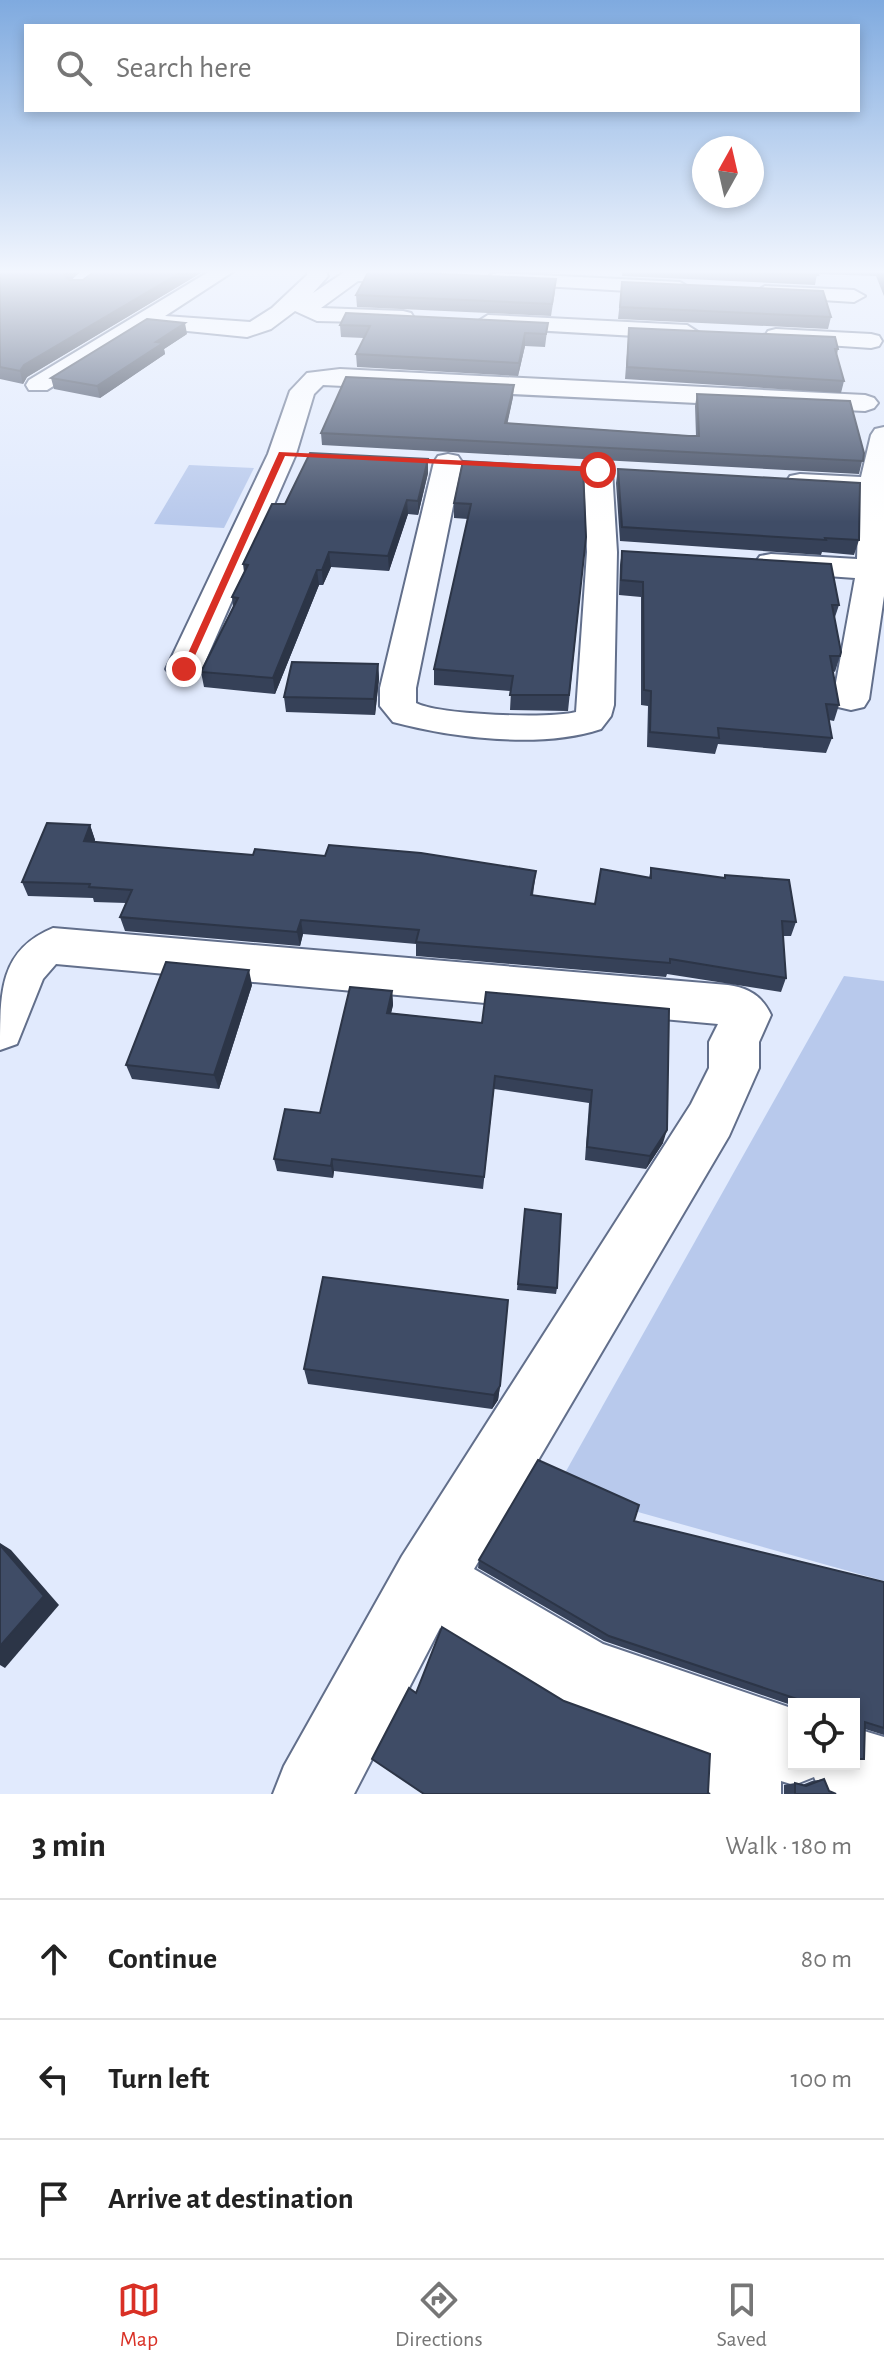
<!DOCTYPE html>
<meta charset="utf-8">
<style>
body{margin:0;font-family:"Alegreya Sans",sans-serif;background:#f6f6f6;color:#222}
.controls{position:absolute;right:24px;bottom:24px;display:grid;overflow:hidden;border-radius:0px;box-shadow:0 4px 12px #0003}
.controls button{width:72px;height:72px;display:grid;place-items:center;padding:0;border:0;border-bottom:2px solid #e0e0e0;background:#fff;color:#222;font:40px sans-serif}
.compass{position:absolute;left:692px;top:136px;width:72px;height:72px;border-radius:50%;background:#fff;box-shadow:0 4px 12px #0003;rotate:8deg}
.stop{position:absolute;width:24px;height:24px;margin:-18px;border:6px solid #d93025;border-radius:50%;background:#fff}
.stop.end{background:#d93025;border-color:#fff;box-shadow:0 2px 8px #0008}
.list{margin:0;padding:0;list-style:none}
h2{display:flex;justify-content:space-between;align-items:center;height:104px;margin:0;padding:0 32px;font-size:34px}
h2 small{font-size:26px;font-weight:400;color:#767676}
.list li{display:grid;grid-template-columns:52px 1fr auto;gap:24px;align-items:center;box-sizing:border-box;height:120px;padding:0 32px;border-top:2px solid #e0e0e0}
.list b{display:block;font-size:30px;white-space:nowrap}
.list em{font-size:26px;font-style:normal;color:#767676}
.icon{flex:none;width:44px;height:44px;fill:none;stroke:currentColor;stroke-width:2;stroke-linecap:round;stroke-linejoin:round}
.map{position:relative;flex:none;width:884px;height:1794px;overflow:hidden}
.search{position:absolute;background:#fff;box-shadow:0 4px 12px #0003;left:24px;right:24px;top:24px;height:88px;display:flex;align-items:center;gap:20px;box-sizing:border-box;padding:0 28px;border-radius:0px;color:#767676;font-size:30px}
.sheet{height:464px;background:#fff}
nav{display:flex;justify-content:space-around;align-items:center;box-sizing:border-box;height:112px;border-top:2px solid #e0e0e0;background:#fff;font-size:22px;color:#767676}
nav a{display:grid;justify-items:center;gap:4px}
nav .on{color:#d93025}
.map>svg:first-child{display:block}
.green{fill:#b8c9ec}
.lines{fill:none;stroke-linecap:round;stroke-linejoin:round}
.minor-casing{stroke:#626f8b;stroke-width:4}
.minor{fill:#fff;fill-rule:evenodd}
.wall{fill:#364158}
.shaded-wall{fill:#2c3547}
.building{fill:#3f4c66;stroke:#2c3547;stroke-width:2}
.route{fill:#d93025}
</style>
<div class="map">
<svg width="884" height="1794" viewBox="0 0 884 1794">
<rect width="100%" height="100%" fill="#e1eafd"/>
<g class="green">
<polygon points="189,465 254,468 224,528 154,524"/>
<polygon points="844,976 884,981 884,1581 556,1489"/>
</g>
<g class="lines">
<g class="minor-casing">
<g id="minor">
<polygon points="210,271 234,271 165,316 250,322 272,308 307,275 307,271 325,271 328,276 313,293 346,271 435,271 438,275 428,281 358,281 321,308 403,311 411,313 414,318 411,323 317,321 295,311 271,329 247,337 148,327 47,390 29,390 26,385 29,380"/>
<polygon points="497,273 680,282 690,288 680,294 490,283 487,279 490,275"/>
<polygon points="765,286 854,290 865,296 854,302 758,296 755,292"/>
<polygon points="488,315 687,325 698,332 687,339 480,327 477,322"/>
<polygon points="776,329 871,334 879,336 882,341 879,346 871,348 768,341 765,336 768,331"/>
<polygon points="340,369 865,395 874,398 878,403 874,408 865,411 323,385 314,394 296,454 202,669 196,676 184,680 172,676 166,669 268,454 290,391 307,373"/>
<polygon points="884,427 884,596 869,699 864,707 851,710 838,707 833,699 855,578 771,572 760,570 755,563 760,556 771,554 857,559 859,494 790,488 786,482 790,476 800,474 861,477 871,435 875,429"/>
<path d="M448,454l10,2 4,6 -46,226v15c22,12 136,16 160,9l11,-160 -3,-82 4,-6 10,-2 10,2 4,6 5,82 -3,153 -3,11 -10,13c-60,20 -148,9 -208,-7l-13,-16v-18l54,-226 4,-6z"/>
<path d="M53,928l675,57c21,3 34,11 43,30l-12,27v26l-30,68 -255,433 129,75 191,65v55h60v-36l30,9v57h-57l-7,-3 -6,-14 -20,8 -13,-4v13h-78l3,-40 -144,-52 -122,-74 -86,166h-81l11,-28 118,-210 289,-452 18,-36v-26l9,-18 -662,-60 -13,15 -26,65 -17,6c0,-60 0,-100 53,-122z"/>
</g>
</g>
<use href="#minor" class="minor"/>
</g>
<g class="wall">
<polygon points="0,271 81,271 71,280 83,280 95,271 204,271 27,377 23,384 0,379"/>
<polygon points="481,271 559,271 559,273"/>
<polygon points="622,271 884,271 884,296 876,276 817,274 815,285 622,276"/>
<polygon points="622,282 831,317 828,329 618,319"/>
<polygon points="555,291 551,316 357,307 356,295"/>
<polygon points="548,323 545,347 525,346 518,376 357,367 356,354 364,338 341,337 340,325"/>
<polygon points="629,328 838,349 837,355 844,381 841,393 625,379"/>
<polygon points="187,334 164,349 165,354 100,398 54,389 51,378"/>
<polygon points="697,394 864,453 859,474 322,445 321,433 513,397 507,423 696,436 695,406"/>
<polygon points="428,459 428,473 418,515 408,514 389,571 331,567 323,585 319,585 275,694 204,687 201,672 233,607 232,597 244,572 243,564 285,504"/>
<polygon points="463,461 586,537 568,711 510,710 511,691 434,685 434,669 468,519 454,518 454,503"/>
<polygon points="618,469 859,540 854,555 822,552 821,555 620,541 616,483"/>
<polygon points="622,551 839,605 834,620 840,656 835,672 833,671 839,705 834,721 829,720 832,738 826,753 718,744 715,754 647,747 648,706 641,705 641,597 619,595 620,565"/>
<polygon points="378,664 379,679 375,715 286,712 284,697"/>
<polygon points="90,825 95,840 94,842 253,855 325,856 536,871 533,895 595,904 649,878 651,868 724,878 725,875 796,922 791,936 783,936 786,978 781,992 667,974 666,977 416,956 416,944 303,934 300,946 125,931 120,917 126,903 94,902 93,898 28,896 22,882"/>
<polygon points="252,985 219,1089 132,1079 126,1065"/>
<polygon points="392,991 393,1005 391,1013 482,1023 486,992 663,1143 646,1169 585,1160 589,1103 494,1089 483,1189 334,1171 333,1178 277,1171 274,1159 320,1113"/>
<polygon points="525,1209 557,1288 556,1294 517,1290"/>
<polygon points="304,1369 500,1386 498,1400 492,1409 308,1384"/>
<polygon points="634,1521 884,1582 884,1735 865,1729 864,1759 854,1760 854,1704 794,1704 794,1706 604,1641 478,1568 479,1560"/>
<polygon points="824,1779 829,1791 836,1794 784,1794 784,1785 795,1783 802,1785 812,1781"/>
</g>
<g class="shaded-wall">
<polygon points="66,271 81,271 66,285 63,273"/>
<polygon points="183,271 204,271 27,377 23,384 20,371 24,365"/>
<polygon points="185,323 187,334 164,349 165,354 100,398 97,386 156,342"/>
<polygon points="525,333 525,346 518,376 519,363"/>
<polygon points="514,385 513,397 505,435 505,423"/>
<polygon points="428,459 428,473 418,515 418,501"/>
<polygon points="407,500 408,514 389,571 388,556"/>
<polygon points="329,552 331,567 323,585 322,570"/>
<polygon points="317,570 319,585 275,694 273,678"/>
<polygon points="378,664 379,679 375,715 374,699"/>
<polygon points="90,825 95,840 89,855 84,841"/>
<polygon points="301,920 303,934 300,946 297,932"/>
<polygon points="249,970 252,985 219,1089 214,1075"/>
<polygon points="392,991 393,1005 388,1026 387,1013"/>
<polygon points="667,1130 663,1143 646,1169 650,1156"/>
<polygon points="332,1159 334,1171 333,1178 331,1166"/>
<polygon points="500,1386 498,1400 492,1409 494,1395"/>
<polygon points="0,1543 11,1550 59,1605 5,1668 0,1665"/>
</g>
<g class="building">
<polygon points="0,271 66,271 63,273 69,280 83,280 95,271 183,271 24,365 20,371 0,367"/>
<polygon points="369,271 378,271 556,279 552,304 356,295"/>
<polygon points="720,271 816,271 818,275"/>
<polygon points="622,282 823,291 831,317 620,307"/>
<polygon points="346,313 548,323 546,334 525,333 519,363 356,354 370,326 340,325"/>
<polygon points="147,319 185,323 156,342 163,343 97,386 51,378"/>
<polygon points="629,328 835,337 838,349 835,349 844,381 627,367"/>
<polygon points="346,377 514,385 505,423 689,436 699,436 697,394 850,401 864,453 863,461 321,433"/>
<polygon points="310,453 428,459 418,501 407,500 388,556 329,552 322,570 317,570 273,678 201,672 238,598 232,597 248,565 243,564 272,504 285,504"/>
<polygon points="463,461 583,468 586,537 569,695 510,695 513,676 434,669 471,504 454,503"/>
<polygon points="618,469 860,483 859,540 825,538 826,540 622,527"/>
<polygon points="622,551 831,564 839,605 832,605 841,652 840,656 830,656 839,705 826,704 832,738 718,728 719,738 650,732 651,691 644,690 643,582 621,580"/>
<polygon points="292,662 378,664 374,699 284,697"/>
<polygon points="47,823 90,825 84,841 253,855 255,849 325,856 329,845 421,853 536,871 531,895 595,904 601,869 651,878 651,868 725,878 725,875 789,880 796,922 782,921 786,978 670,959 670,963 416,942 419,930 301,920 297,932 120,917 132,890 89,887 90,884 22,882"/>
<polygon points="166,962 249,970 214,1075 126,1065"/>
<polygon points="350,987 392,991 387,1013 482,1023 486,992 669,1009 667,1130 650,1156 587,1147 592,1090 495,1076 484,1177 332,1159 331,1166 274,1159 285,1109 320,1113"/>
<polygon points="525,1209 561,1214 557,1288 518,1284"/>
<polygon points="323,1277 508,1300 500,1386 494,1395 304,1369"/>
<polygon points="538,1460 639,1505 634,1521 884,1582 884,1728 865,1722 864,1759 854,1759 854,1704 806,1704 806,1702 609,1636 479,1560"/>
<polygon points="0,1545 44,1596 0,1646"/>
<polygon points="442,1627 564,1701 710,1754 708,1793 710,1794 424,1794 372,1759 409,1688 416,1693"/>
<polygon points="824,1779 829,1791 836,1794 795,1794 795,1783 806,1786"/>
</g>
<linearGradient id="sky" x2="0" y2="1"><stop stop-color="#7faadf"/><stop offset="0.52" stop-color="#f2f6fe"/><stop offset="1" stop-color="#f2f6fe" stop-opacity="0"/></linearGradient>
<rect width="884" height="522" fill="url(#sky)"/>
<polygon class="route" points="279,452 598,467 602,470 598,472 285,456 189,669 180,671"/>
</svg>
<div class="controls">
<button><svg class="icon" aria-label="locate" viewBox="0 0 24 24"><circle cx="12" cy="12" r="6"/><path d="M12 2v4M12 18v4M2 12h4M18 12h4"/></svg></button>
</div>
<svg class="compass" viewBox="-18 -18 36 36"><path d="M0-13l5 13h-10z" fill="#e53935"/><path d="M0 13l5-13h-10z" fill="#767676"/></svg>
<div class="stop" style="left:598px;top:470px"></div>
<div class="stop end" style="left:184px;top:669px"></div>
<div class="search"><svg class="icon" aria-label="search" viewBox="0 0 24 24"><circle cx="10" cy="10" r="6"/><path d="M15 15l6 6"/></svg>Search here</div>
</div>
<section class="sheet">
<h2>3 min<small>Walk · 180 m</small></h2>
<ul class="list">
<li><svg class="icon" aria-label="ahead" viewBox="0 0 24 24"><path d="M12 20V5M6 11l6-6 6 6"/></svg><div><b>Continue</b></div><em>80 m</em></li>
<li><svg class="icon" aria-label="left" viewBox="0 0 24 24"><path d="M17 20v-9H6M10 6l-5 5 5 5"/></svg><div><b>Turn left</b></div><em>100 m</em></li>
<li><svg class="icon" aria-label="arrive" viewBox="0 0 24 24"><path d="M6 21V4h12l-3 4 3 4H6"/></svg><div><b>Arrive at destination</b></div></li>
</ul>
</section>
<nav>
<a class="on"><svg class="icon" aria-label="map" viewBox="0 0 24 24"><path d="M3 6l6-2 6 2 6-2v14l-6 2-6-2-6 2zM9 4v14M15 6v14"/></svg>Map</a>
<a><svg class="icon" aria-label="directions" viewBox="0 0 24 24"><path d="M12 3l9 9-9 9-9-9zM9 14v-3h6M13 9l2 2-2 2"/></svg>Directions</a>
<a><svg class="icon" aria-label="saved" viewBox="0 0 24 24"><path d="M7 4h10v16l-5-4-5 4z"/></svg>Saved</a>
</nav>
